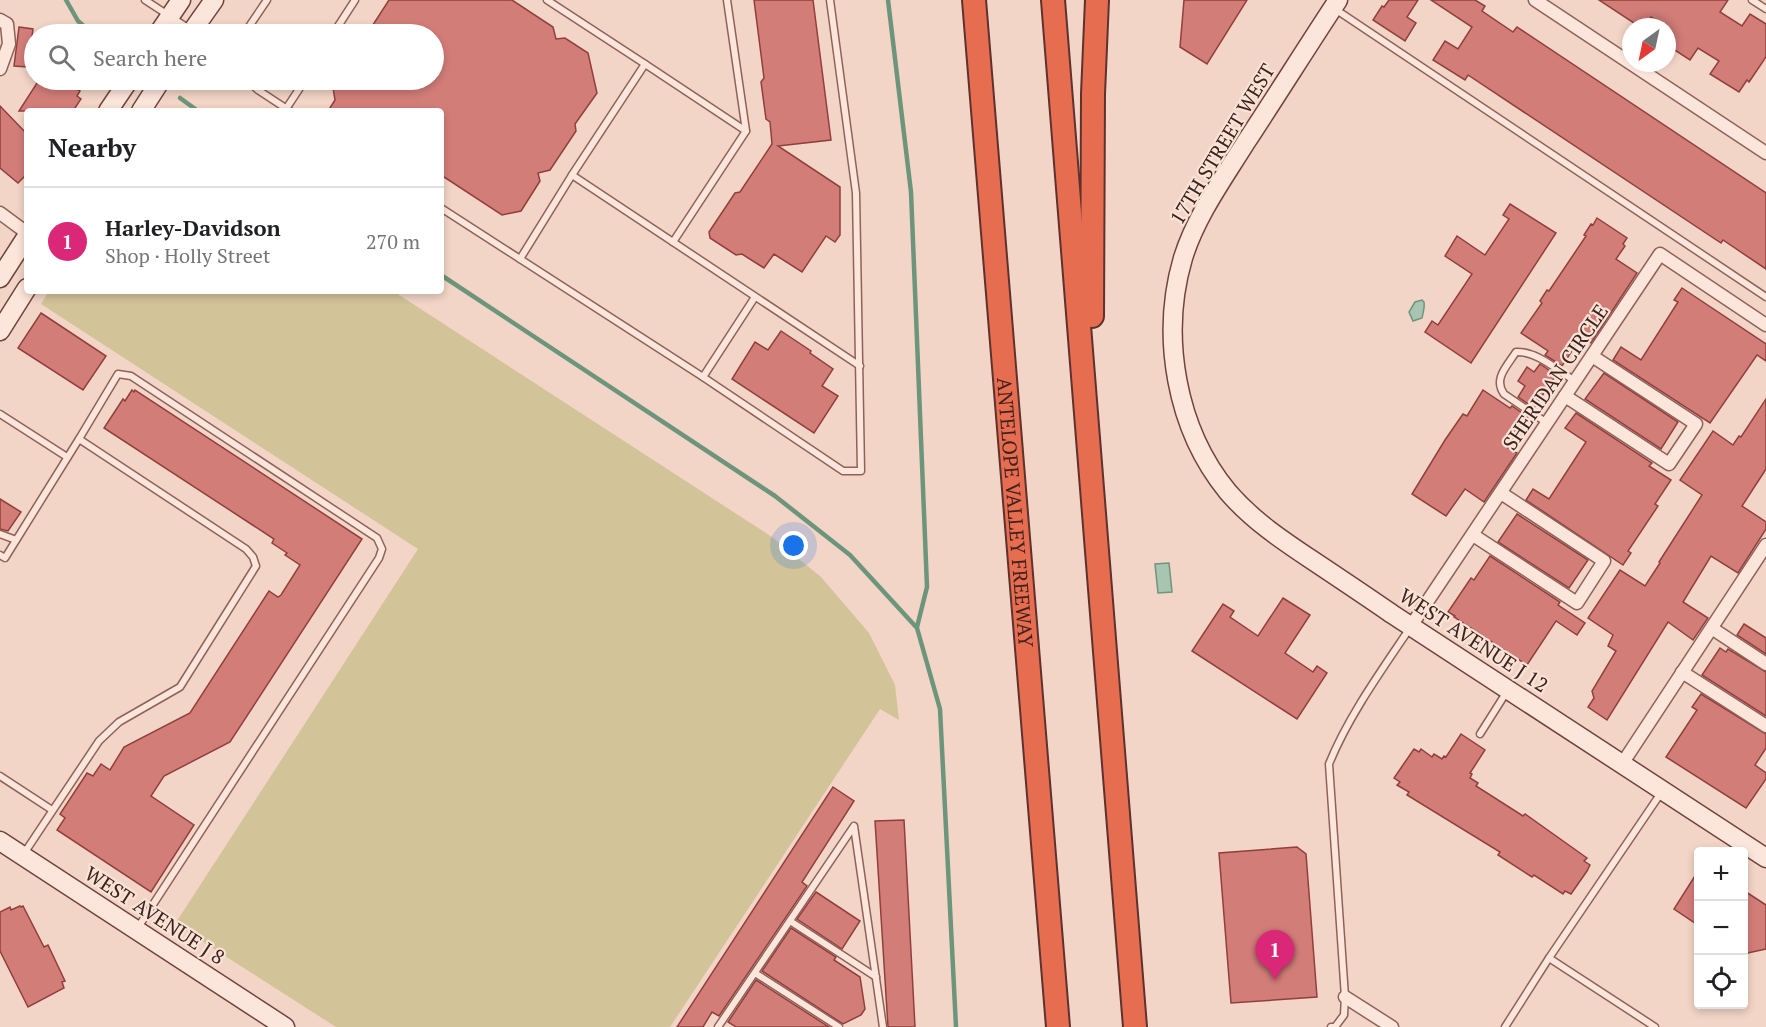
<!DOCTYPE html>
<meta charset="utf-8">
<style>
body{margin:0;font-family:"PT Serif",serif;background:#f6f6f6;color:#202124}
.controls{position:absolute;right:18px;bottom:18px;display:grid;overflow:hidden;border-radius:6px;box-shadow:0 3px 9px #0003}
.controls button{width:54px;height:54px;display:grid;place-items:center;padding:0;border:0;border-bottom:2px solid #e0e0e0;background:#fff;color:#202124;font:30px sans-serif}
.compass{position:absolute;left:1622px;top:18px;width:54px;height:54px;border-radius:50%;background:#fff;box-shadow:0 3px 9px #0003;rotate:213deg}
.you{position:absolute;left:794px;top:546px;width:21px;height:21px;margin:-15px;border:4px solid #fff;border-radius:50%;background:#1a73e8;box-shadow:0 0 0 9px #1a73e833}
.badge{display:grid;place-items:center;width:39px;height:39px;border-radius:50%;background:#db2777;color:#fff;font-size:20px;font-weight:700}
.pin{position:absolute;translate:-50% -50px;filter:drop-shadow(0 2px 3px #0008)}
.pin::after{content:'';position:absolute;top:32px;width:21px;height:18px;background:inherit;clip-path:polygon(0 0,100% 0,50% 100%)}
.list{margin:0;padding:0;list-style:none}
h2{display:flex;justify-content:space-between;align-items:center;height:78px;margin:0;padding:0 24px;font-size:26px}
h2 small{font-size:20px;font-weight:400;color:#757577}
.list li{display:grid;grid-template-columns:39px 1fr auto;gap:18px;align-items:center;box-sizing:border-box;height:108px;padding:0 24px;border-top:2px solid #e0e0e0}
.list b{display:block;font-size:22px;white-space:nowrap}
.list p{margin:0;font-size:20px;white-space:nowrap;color:#757577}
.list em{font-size:20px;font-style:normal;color:#757577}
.icon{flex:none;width:33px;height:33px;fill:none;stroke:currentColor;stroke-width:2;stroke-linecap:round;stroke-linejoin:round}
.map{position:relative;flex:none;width:1766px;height:1027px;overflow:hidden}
.search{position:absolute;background:#fff;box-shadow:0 3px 9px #0003;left:24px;top:24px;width:420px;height:66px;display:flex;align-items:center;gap:15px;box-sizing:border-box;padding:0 21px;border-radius:33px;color:#757577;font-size:22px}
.panel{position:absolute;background:#fff;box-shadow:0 3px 9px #0003;left:24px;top:108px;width:420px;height:186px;border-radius:6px}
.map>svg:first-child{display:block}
.green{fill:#d2c398}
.water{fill:#a8c5b2;stroke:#6d957c;stroke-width:1.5}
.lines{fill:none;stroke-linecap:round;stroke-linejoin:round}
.stream{stroke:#6d957c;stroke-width:4.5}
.building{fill:#d37d79;stroke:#913f3d;stroke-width:1.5}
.lane-casing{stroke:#8f6259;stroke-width:9}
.street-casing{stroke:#8f6259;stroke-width:15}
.secondary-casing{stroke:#71433d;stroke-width:21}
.highway-casing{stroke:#5d322e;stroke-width:26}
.lane{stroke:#fce5da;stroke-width:6}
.street{stroke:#fce5da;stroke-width:12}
.secondary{stroke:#fce5da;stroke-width:18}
.highway{stroke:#e76d51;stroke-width:22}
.labels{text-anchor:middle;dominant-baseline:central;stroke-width:4.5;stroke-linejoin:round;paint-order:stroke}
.street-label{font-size:20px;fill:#3e221e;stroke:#f9e2d6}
</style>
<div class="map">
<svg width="1766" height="1027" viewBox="0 0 1766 1027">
<rect width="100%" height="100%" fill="#f2d5c6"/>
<polygon class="green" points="49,291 393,291 772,537 821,577 869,633 895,685 899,720 880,709 670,1027 336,1027 175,924 418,549 41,304"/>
<g class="water">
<path d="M1422,300l2,2c1,6 -1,10 -2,16l-9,3 -4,-9 6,-10z"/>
<polygon points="1169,563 1172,592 1158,593 1155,564"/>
</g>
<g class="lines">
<g class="stream">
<polyline points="66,0 78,21 93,34"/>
<polyline points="888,0 911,192 927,587 917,627"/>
<polyline points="180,98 198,111"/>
<polyline points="441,275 775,496 850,555 917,628 940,709 956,1027"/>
</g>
</g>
<g class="building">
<polygon points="389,0 512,0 553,27 556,39 565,38 588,53 597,93 575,124 576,131 550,170 538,173 540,181 521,211 502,215 441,175 441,111 328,111 335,100 333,88 338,80 434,80 434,34 367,34"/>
<polygon points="754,0 813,0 831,140 778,146 840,187 840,235 835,242 826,236 802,272 774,254 764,268 742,254 736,255 710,238 709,232 735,193 740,192 772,144 770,122 766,119 761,82 764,78"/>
<polygon points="1184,0 1247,0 1207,64 1180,47"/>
<polygon points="1389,0 1418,0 1407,17 1416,23 1405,41 1373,20 1382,6 1384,7"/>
<polygon points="1431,0 1475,0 1485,6 1482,11 1513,32 1517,27 1766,193 1766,269 1723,240 1721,243 1468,75 1465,80 1433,60 1445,41 1458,49 1472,27"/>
<polygon points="1599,0 1728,0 1720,12 1742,26 1750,14 1766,24 1766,57 1749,82 1747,80 1739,92 1710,74 1719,61 1698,48 1690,60 1667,45 1667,27 1651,17 1644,27 1640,27"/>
<polygon points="19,27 33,29 28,67 14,66"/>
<polygon points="39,80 81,80 75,88 80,91 77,96 81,99 73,111 19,111"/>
<polygon points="0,106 27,134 27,174 18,183 0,168"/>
<polygon points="1510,204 1556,233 1471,363 1425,332 1432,321 1438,325 1472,274 1445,256 1457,236 1485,255 1509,219 1503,215"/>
<polygon points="1597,218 1627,238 1623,244 1625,246 1616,259 1637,273 1591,343 1581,337 1562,366 1545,355 1548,351 1521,333 1542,303 1540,301 1547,290 1549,291 1586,236 1584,235 1591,224 1593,225"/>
<polygon points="1682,288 1766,344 1766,361 1757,355 1710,423 1613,360 1621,347 1641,360 1678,302 1674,300"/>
<polygon points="41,313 106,356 83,390 18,348"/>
<polygon points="781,331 811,351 810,353 833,369 822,386 838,396 814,433 732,379 755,342 768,350"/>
<polygon points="1540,364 1556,375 1534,408 1518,397 1525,386 1518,381 1527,367 1534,372"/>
<polygon points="1604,373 1678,422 1661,449 1585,399"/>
<polygon points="132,390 134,392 135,390 362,539 230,742 164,776 151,796 194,825 151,892 57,830 65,818 60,814 87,773 93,776 101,764 110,770 124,747 190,713 269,591 278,597 281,595 300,565 285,555 287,553 272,543 274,539 104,428 123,399 125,401"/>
<polygon points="1483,390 1510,408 1512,406 1528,417 1508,448 1517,453 1484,502 1465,489 1446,516 1412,494 1445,440 1463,414 1467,416"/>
<polygon points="1766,399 1766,469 1742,506 1766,522 1766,529 1738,573 1711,556 1683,602 1708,618 1693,640 1668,622 1607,720 1588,707 1594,698 1592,691 1616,651 1608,646 1613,635 1588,618 1620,570 1645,586 1660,563 1659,562 1702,495 1680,480 1713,431 1733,445 1739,436 1741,437"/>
<polygon points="1576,413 1652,463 1649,466 1671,480 1655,504 1658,506 1628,551 1631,553 1623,565 1526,500 1533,489 1549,499 1586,442 1565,428"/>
<polygon points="0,499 21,512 8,531 0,529"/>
<polygon points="1517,514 1588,560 1569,588 1498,542"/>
<polygon points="1490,556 1560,602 1558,605 1585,623 1577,635 1556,621 1527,665 1454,617 1455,616 1448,612 1471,578 1474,580"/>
<polygon points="1283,598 1310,615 1285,653 1313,672 1317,666 1327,673 1297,719 1192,651 1223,604 1234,611 1230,617 1258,636"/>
<polygon points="1744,624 1766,638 1766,654 1737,635"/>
<polygon points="1720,648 1726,652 1728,649 1766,672 1766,716 1702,675"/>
<polygon points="1701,694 1766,734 1766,748 1755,765 1766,773 1766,779 1746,808 1666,757 1697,710 1692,707"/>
<polygon points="1461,734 1485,750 1470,773 1472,774 1470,778 1478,783 1476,786 1523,816 1525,814 1587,858 1584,861 1590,865 1587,871 1571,894 1565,891 1563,894 1534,875 1532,877 1498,855 1500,852 1407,795 1409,792 1397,785 1400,782 1394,778 1414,749 1419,752 1421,749 1432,757 1434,754 1442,759 1444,756 1446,757"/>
<polygon points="833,787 854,801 802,882 807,886 719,1016 712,1012 703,1027 677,1027"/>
<polygon points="904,820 915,1027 888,1027 875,821"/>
<polygon points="1297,847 1306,854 1317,997 1231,1003 1219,853"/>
<polygon points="1698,871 1698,925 1674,909"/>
<polygon points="1743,890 1766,905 1766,949 1743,954"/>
<polygon points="816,892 860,921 842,949 797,919"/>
<polygon points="20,906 21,907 23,906 44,947 48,945 65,981 62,982 64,988 28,1007 0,951 0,912 10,907 11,910"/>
<polygon points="791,928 836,957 834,960 860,977 865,1009 861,1015 843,1024 762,971"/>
<polygon points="756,980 829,1027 736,1027 728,1022"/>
</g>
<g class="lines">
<g class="lane-casing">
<g id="lane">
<polyline points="145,0 191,30"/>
<polyline points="547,0 645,64 572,175"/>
<polyline points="1752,0 1766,9"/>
<polyline points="1335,9 1766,297"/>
<polyline points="244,34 267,0"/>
<polyline points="333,34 355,0"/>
<polyline points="645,64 746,131"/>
<polyline points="247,80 258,90 290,111"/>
<polyline points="286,109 305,80"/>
<polyline points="441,208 703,377 843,471 861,471 856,193 830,0"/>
<polyline points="673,242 860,366"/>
<polyline points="520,259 572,175 673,242 746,131 727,0"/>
<polyline points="703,377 755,297"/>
<polyline points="0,414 67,457"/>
<path d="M1547,423l-43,-29c-11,-15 3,-28 12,-42 21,-1 41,18 59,29"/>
<polyline points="79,439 118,374 131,376 377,538 382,549 379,558 137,929"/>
<polyline points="0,534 16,540"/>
<polyline points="0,555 5,558 79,439 246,549 253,557 256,566 180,687 119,722 99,741 23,855"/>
<polyline points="1480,734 1506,693"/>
<polyline points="0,776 52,810"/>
<polyline points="790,921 876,977"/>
<polyline points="1549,958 1655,1027"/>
<polyline points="755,973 839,1027"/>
<polyline points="718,1027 854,826 883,1027"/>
<path d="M1331,1027h4l9,-12 1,-18 -16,-233c19,-47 52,-93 81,-136"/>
<polyline points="1505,1027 1549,958 1661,793"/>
</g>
</g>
<g class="street-casing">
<g id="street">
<polyline points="1535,0 1766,153"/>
<polyline points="0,20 7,24 9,44 0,69"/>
<polyline points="0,213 27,233"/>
<polyline points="1565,396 1669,464 1696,424 1592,356"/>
<polyline points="1473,535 1577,603 1604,561 1501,493"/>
<polyline points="1411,626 1660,254 1766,325"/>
<polyline points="1713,629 1766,664"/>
<polyline points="1682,672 1766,726"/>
<polyline points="1622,764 1766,545"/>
<polyline points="1345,997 1392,1027"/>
</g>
</g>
<g class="secondary-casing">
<g id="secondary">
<path d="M1338,0c-31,47 -61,95 -92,142 -23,37 -50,74 -63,116 -23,78 -7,171 45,234 24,28 54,48 84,68 27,18 54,36 80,54 124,82 249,163 374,244"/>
<polyline points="158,34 181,0"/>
<polyline points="190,34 214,0"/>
<polyline points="108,111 129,80"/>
<polyline points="141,111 161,80"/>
<polyline points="0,278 27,236"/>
<polyline points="0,331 27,288"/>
<polyline points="0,841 285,1027"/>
</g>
</g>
<g class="highway-casing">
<g id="highway">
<path id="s1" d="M974,0l84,1027"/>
<polyline points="1053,0 1135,1027"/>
<polyline points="1092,316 1093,94 1097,0"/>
</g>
</g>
<use href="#lane" class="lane"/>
<use href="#street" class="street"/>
<use href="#secondary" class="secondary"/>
<use href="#highway" class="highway"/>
</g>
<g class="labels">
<g class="street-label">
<text transform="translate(1222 144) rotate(-59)">17TH STREET WEST</text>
<text transform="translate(1555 377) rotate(-56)">SHERIDAN CIRCLE</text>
<text stroke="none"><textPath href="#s1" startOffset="514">ANTELOPE VALLEY FREEWAY</textPath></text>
<text transform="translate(1474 640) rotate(33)">WEST AVENUE J 12</text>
<text transform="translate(155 915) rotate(33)">WEST AVENUE J 8</text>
</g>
</g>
</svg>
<div class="controls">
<button>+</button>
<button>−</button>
<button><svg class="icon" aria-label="locate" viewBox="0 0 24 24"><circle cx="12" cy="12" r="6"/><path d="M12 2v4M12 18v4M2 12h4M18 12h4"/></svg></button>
</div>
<svg class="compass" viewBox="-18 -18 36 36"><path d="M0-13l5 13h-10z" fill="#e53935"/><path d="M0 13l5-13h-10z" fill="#757577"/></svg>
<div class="you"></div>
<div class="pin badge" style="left:1275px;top:980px">1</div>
<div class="search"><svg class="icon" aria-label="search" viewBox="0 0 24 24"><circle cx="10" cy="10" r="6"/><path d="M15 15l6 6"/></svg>Search here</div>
<section class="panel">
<h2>Nearby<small></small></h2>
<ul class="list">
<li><span class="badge">1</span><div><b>Harley-Davidson</b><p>Shop · Holly Street</p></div><em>270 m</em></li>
</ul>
</section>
</div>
